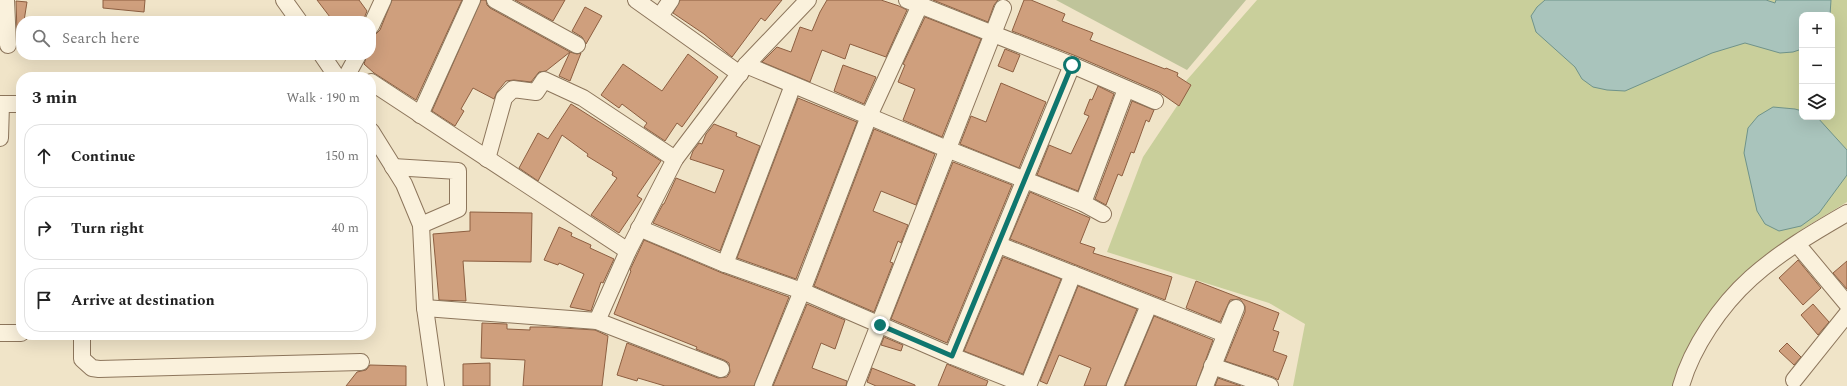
<!DOCTYPE html>
<meta charset="utf-8">
<style>
body{margin:0;font-family:Spectral,serif;background:#f2f2f2;color:#222}
.controls{position:absolute;right:12px;top:12px;display:grid;overflow:hidden;border-radius:8px;box-shadow:0 4px 16px #0002}
.controls button{width:36px;height:36px;display:grid;place-items:center;padding:0;border:0;border-bottom:1px solid #e0e0e0;background:#fff;color:#222;font:20px sans-serif}
.stop{position:absolute;width:12px;height:12px;margin:-9px;border:3px solid #0f766e;border-radius:50%;background:#fff}
.stop.end{background:#0f766e;border-color:#fff;box-shadow:0 1px 4px #0008}
.list{margin:0;padding:0;list-style:none}
h2{display:flex;justify-content:space-between;align-items:center;height:52px;margin:0;padding:0 16px;font-size:17px}
h2 small{font-size:13px;font-weight:400;color:#767676}
.list li{display:grid;grid-template-columns:26px 1fr auto;gap:12px;align-items:center;box-sizing:border-box;height:64px;margin:0 8px 8px;padding:0 8px;border:1px solid #e0e0e0;border-radius:16px}
.list b{display:block;font-size:15px;white-space:nowrap}
.list em{font-size:13px;font-style:normal;color:#767676}
.icon{flex:none;width:22px;height:22px;fill:none;stroke:currentColor;stroke-width:2;stroke-linecap:round;stroke-linejoin:round}
.map{position:relative;flex:none;width:1847px;height:386px;overflow:hidden}
.search{position:absolute;background:#fff;box-shadow:0 4px 16px #0002;left:16px;top:16px;width:360px;height:44px;display:flex;align-items:center;gap:10px;box-sizing:border-box;padding:0 14px;border-radius:16px;color:#767676;font-size:15px}
.panel{position:absolute;background:#fff;box-shadow:0 4px 16px #0002;left:16px;top:72px;width:360px;height:268px;border-radius:16px}
.map>svg:first-child{display:block}
.green{fill:#c9cf9b;fill-rule:evenodd}
.cemetery{fill:#bfc49a}
.water{fill:#a9c4bc;stroke:#6f938a}
.building{fill:#cf9f7d;stroke:#8d5f41}
.lines{fill:none;stroke-linecap:round;stroke-linejoin:round}
.minor-casing{stroke:#8d765c;stroke-width:18}
.minor{stroke:#faf1dc;stroke-width:16}
.route{stroke:#0f766e;stroke-width:5}
</style>
<div class="map">
<svg width="1847" height="386" viewBox="0 0 1847 386">
<rect width="100%" height="100%" fill="#f0e4c8"/>
<path class="green" d="M1257,0h590v202l-43,26 -45,36 -85,122h-381l12,-62 -36,-21 -162,-51 36,-95 48,-72 -5,-4zM1802,15h30v102h-30z"/>
<polygon class="cemetery" points="1056,0 1246,0 1187,70"/>
<g class="water">
<polygon points="1545,0 1766,0 1775,3 1776,0 1831,0 1830,15 1802,15 1802,49 1793,52 1780,53 1745,43 1712,53 1625,91 1607,90 1593,87 1582,79 1575,67 1536,32 1531,16 1537,7"/>
<polygon points="1773,107 1795,109 1802,111 1802,117 1817,117 1847,150 1847,175 1819,213 1801,226 1779,231 1765,224 1757,211 1744,153 1748,128 1758,116"/>
</g>
<g class="building">
<polygon points="103,0 145,0 144,12 103,8"/>
<polygon points="317,0 359,0 367,11 363,21 333,21"/>
<polygon points="392,0 462,0 416,100 374,73 364,64 367,55 371,55 371,35 376,34 380,30"/>
<polygon points="481,0 486,0 487,5 490,8 570,52 546,71 539,72 531,82 514,80 506,81 497,92 494,99 473,88 461,109 464,111 455,126 432,111"/>
<polygon points="515,0 565,0 553,21"/>
<polygon points="680,0 782,0 765,21 761,18 732,57 704,34 673,13"/>
<polygon points="827,0 881,0 899,6 907,10 886,57 850,44 845,59 822,50 810,82 762,62 777,47 791,52 800,27 812,31 820,12"/>
<polygon points="933,0 998,0 994,5 988,22"/>
<polygon points="1024,0 1031,0 1065,14 1062,21 1093,33 1090,40 1165,69 1166,68 1178,73 1177,76 1191,85 1179,106 1159,92 1076,56 1012,31"/>
<polygon points="16,1 27,2 24,21 21,21 21,33 17,32"/>
<polygon points="585,7 602,16 586,44 582,37 572,31"/>
<polygon points="925,17 981,39 942,137 903,120 915,89 898,82 905,65 903,64"/>
<polygon points="1005,49 1020,55 1013,72 998,66"/>
<polygon points="570,52 577,54 581,53 570,81 559,76"/>
<polygon points="688,54 718,77 682,127 677,123 665,141 644,127 647,123 622,104 619,108 601,95 623,64 662,91"/>
<polygon points="843,65 876,77 864,104 834,91"/>
<polygon points="1001,83 1046,102 1019,168 960,144 971,116 986,122"/>
<polygon points="1098,86 1114,94 1078,191 1037,175 1049,145 1071,154 1089,116 1084,114 1090,99 1092,100"/>
<polygon points="798,98 857,122 796,279 737,258"/>
<polygon points="1132,101 1154,110 1149,122 1146,120 1134,153 1131,152 1122,176 1118,174 1106,205 1095,199"/>
<polygon points="571,104 661,161 637,196 642,199 619,233 591,215 617,178 612,175 613,172 587,156 588,154 562,135 538,181 519,168 538,133 548,139"/>
<polygon points="714,124 737,133 736,136 760,146 720,251 653,223 663,204 664,204 676,178 715,193 724,170 690,159 693,151 699,143 702,144 706,134"/>
<polygon points="874,129 935,154 916,205 881,191 873,211 908,225 901,243 898,241 890,262 893,263 874,312 814,286"/>
<polygon points="953,162 1012,185 947,343 891,319"/>
<polygon points="1030,192 1090,218 1080,243 1095,248 1093,253 1172,277 1165,300 1010,239"/>
<polygon points="470,212 532,213 531,262 463,261 466,301 439,300 433,234 470,231"/>
<polygon points="559,227 572,233 571,236 591,245 590,248 614,259 603,283 601,282 591,311 570,307 584,274 559,263 558,265 544,260"/>
<polygon points="644,240 722,273 789,297 754,386 665,386 638,378 637,381 617,375 627,343 718,378 727,377 730,372 729,363 724,360 696,349 697,347 614,314 631,271 630,270"/>
<polygon points="1003,257 1061,279 1023,374 964,351"/>
<polygon points="1798,260 1821,288 1803,305 1779,278"/>
<polygon points="1847,261 1847,289 1833,273"/>
<polygon points="1196,281 1279,313 1273,330 1279,332 1273,351 1287,356 1278,380 1273,377 1225,361 1245,312 1245,306 1240,299 1230,300 1220,322 1186,308"/>
<polygon points="1078,286 1137,309 1106,386 1084,386 1091,368 1059,355 1047,384 1040,381"/>
<polygon points="807,304 845,320 835,349 821,343 812,368 847,381 846,386 773,386"/>
<polygon points="1813,304 1829,322 1818,335 1801,315"/>
<polygon points="1154,316 1213,340 1196,386 1125,386"/>
<polygon points="482,323 507,324 507,329 530,330 530,327 546,327 595,330 608,336 602,386 523,386 525,360 481,358"/>
<polygon points="884,337 903,345 901,351 881,345"/>
<polygon points="1787,343 1801,357 1794,365 1779,351"/>
<polygon points="490,363 490,386 463,386 463,364"/>
<polygon points="947,364 988,381 986,386 938,386"/>
<polygon points="370,365 406,366 406,386 346,386 357,372 366,370"/>
<polygon points="872,368 915,385 915,386 876,386 867,382"/>
<polygon points="1218,378 1241,386 1215,386"/>
</g>
<g class="lines">
<g class="minor-casing">
<g id="minor">
<polyline points="6,0 8,45"/>
<polyline points="284,0 299,21"/>
<polyline points="495,0 577,45"/>
<polyline points="636,0 740,74"/>
<polyline points="907,0 1072,65 1155,101"/>
<polyline points="660,16 671,0"/>
<polyline points="371,26 383,0"/>
<polyline points="322,55 337,77"/>
<polyline points="746,65 947,149 1083,203 1103,214"/>
<polyline points="346,77 358,55"/>
<polyline points="371,82 628,251"/>
<polyline points="0,104 21,104"/>
<polyline points="420,115 472,0"/>
<polyline points="371,131 404,184 421,225 425,308 436,386"/>
<polyline points="0,138 1,104"/>
<polyline points="487,159 504,98 513,89 536,92 544,80 583,98 675,159"/>
<polyline points="393,167 458,171 458,209 421,225"/>
<polyline points="1083,203 1126,89"/>
<polyline points="639,228 725,264 802,291 952,356 1028,386"/>
<polyline points="1797,244 1847,304"/>
<polyline points="999,245 1225,334"/>
<polyline points="725,264 793,85"/>
<polyline points="425,308 597,321 721,369"/>
<polyline points="597,321 628,251 675,159 746,65 808,0"/>
<polyline points="0,333 21,333"/>
<polyline points="82,335 82,359 92,368 99,369 361,362"/>
<polyline points="952,356 1072,65"/>
<polyline points="1212,366 1270,386"/>
<polyline points="1794,380 1847,314"/>
<polyline points="763,386 802,291 869,116 920,5"/>
<polyline points="855,386 1003,8"/>
<polyline points="1028,386 1073,274"/>
<polyline points="1115,386 1149,305"/>
<polyline points="1205,386 1236,308"/>
<path d="M1681,386c11,-39 40,-81 70,-108 29,-26 63,-46 96,-65"/>
</g>
</g>
<use href="#minor" class="minor"/>
</g>
<g class="lines">
<polyline class="route" points="880,325 952,356 1072,65"/>
</g>
</svg>
<div class="controls">
<button>+</button>
<button>−</button>
<button><svg class="icon" aria-label="layers" viewBox="0 0 24 24"><path d="M12 4l9 5-9 5-9-5zM3 14l9 5 9-5"/></svg></button>
</div>
<div class="stop" style="left:1072px;top:65px"></div>
<div class="stop end" style="left:880px;top:325px"></div>
<div class="search"><svg class="icon" aria-label="search" viewBox="0 0 24 24"><circle cx="10" cy="10" r="6"/><path d="M15 15l6 6"/></svg>Search here</div>
<section class="panel">
<h2>3 min<small>Walk · 190 m</small></h2>
<ul class="list">
<li><svg class="icon" aria-label="ahead" viewBox="0 0 24 24"><path d="M12 20V5M6 11l6-6 6 6"/></svg><div><b>Continue</b></div><em>150 m</em></li>
<li><svg class="icon" aria-label="right" viewBox="0 0 24 24"><path d="M7 20v-9h11M14 6l5 5-5 5"/></svg><div><b>Turn right</b></div><em>40 m</em></li>
<li><svg class="icon" aria-label="arrive" viewBox="0 0 24 24"><path d="M6 21V4h12l-3 4 3 4H6"/></svg><div><b>Arrive at destination</b></div></li>
</ul>
</section>
</div>
